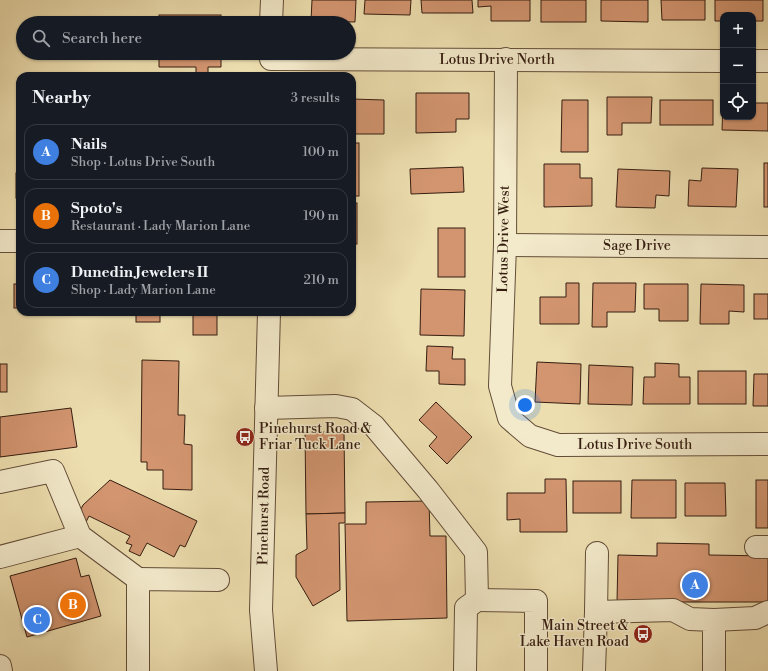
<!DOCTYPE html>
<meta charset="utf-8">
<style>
body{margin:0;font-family:"Libre Bodoni",serif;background:#242831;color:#f1f3f6}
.controls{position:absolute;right:12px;top:12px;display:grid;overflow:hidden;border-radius:8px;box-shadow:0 1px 3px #0004}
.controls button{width:36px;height:36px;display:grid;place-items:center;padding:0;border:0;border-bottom:1px solid #363941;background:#171b24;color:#f1f3f6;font:20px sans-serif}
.you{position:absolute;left:525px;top:405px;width:14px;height:14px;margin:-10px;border:3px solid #fff;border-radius:50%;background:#1a73e8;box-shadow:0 0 0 6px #1a73e833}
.badge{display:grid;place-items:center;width:26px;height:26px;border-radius:50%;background:#7c3aed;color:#fff;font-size:13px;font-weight:700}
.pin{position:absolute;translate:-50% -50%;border:2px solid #fff;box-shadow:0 1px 4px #0006}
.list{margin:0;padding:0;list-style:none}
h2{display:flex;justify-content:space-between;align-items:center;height:52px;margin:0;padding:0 16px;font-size:17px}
h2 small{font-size:13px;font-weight:400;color:#9ea1a6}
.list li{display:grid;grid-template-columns:26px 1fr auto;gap:12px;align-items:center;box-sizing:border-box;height:56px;margin:0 8px 8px;padding:0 8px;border:1px solid #363941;border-radius:12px}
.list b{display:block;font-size:15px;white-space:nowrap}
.list p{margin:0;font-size:13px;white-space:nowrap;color:#9ea1a6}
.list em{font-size:13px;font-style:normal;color:#9ea1a6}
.icon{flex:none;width:22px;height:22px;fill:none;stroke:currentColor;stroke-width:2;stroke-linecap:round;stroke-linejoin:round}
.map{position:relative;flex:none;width:768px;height:671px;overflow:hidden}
.search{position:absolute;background:#171b24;box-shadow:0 1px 3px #0004;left:16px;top:16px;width:340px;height:44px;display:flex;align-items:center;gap:10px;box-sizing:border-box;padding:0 14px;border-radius:22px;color:#9ea1a6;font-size:15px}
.panel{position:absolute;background:#171b24;box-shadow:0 1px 3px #0004;left:16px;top:72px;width:340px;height:244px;border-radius:12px}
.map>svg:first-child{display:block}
.building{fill:#d29570;stroke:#351d10}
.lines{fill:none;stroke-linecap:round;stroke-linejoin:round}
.minor-casing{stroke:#634d38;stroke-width:24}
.minor{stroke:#f3eacb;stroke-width:22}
.labels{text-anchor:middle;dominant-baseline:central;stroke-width:3;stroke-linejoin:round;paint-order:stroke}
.street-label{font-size:14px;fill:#351d10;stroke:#f3eacb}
.poi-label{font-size:14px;fill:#351d10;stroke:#f3eacb;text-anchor:start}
</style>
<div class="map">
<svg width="768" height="671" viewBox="0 0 768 671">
<rect width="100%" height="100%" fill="#eddeaf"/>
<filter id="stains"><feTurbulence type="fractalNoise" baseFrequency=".005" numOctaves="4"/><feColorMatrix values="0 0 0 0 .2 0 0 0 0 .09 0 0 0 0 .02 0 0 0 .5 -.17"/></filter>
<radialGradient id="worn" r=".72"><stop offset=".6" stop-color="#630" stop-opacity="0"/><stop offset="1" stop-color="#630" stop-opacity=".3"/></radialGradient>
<g class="building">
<polygon points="312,0 356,0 355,22 311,21"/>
<polygon points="365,0 411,0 410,15 364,14"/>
<polygon points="421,0 472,0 473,13 422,13"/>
<polygon points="478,0 530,0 530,21 491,21 491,6 478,7"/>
<rect x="541" y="0" width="45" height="22"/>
<polygon points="601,0 648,0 648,22 601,21"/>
<polygon points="661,0 705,0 705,20 662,20"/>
<polygon points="715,0 763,0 763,21 753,21 753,15 723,15 723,21 715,21"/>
<rect x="159" y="15" width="62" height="8"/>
<polygon points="159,53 221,53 221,67 208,67 208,76 196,76 196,67 159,67"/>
<polygon points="416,93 469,93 469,119 456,119 456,132 416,133"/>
<polygon points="607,97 652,97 651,123 622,123 622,135 607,135"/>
<polygon points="352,99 384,100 384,134 352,134"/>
<polygon points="562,100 588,100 588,152 561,152"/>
<rect x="660" y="100" width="53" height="25"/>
<polygon points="723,102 723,117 753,117 753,103 768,103 768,131 722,130"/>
<rect x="352" y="143" width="7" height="53"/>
<rect x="764" y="163" width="4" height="44"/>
<polygon points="544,164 580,164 580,178 592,178 592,206 544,207"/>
<polygon points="463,167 464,192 411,194 410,169"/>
<polygon points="702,168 738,169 736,207 688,206 689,180 701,181"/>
<polygon points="618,169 670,171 669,196 656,195 655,208 616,207"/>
<rect x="16" y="173" width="4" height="25"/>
<rect x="352" y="203" width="5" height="41"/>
<rect x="438" y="228" width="27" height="49"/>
<rect x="352" y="251" width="2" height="51"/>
<polygon points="566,283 579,283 579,324 540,324 540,297 566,297"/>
<polygon points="593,283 636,283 635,312 607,312 607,327 592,327"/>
<rect x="14" y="284" width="6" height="24"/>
<polygon points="644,284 688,284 688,321 659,321 659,309 644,309"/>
<polygon points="701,284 744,285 744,312 729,311 729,324 700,324"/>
<polygon points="421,289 465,290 464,336 420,335"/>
<rect x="754" y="294" width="14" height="25"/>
<rect x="82" y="312" width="31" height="2"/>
<rect x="136" y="312" width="24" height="10"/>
<rect x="193" y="312" width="24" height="23"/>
<polygon points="427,346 453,347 452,359 465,359 465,385 439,384 439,371 426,371"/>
<polygon points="142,360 179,361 178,415 185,415 184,444 192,445 192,490 163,489 163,470 147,470 147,462 141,462"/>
<polygon points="537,362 581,364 580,404 535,402"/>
<polygon points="655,363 679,364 679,377 690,377 690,404 643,404 644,377 655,377"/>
<rect x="0" y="364" width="7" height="28"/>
<polygon points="589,365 633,367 632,405 588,404"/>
<rect x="698" y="371" width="48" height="33"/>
<polygon points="754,374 768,374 768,406 753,406"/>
<polygon points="436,402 472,437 447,464 429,446 437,437 419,420"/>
<polygon points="71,408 77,447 0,457 0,417"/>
<polygon points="305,432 344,432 345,513 306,514"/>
<polygon points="545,479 566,479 567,532 520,532 520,519 507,520 507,493 545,493"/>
<polygon points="110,480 197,521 185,547 180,545 174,557 147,543 140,556 129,551 132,545 126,543 130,536 89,516 86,522 77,517 83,505"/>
<polygon points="632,480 676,480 676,518 631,518"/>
<rect x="756" y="480" width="12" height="48"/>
<rect x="573" y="481" width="48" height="32"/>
<polygon points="685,483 725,483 726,516 685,516"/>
<polygon points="429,501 430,536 446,536 447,618 347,621 345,524 366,524 366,502"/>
<polygon points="345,513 345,523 339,523 340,590 313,606 296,577 296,555 307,549 306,514"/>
<polygon points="657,543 709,544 709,555 768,556 768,602 617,602 618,555 657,556"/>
<polygon points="76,558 81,577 89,575 101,616 27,637 10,576"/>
</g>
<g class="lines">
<g class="minor-casing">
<g id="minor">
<polyline points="271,23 272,0"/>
<polyline points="271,59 723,61"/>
<polyline points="506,59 505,245 500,386 509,418 530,436 558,445 768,444"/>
<polyline points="753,61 768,61"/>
<polyline points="0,241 20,241"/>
<polyline points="505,245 768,247"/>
<polyline points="266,408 336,406 352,409 374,426 428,490 476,552 477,600 466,608 465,671"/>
<polyline points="0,482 53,471 80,536 138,579"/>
<polyline points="756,547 768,547"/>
<polyline points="0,557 80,536"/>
<polyline points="477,600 536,601 536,671"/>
<polyline points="596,612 597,553"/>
<polyline points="714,620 755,618 768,612"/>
<polyline points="0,666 1,671"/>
<polyline points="138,671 138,579 218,580"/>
<polyline points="266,671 261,610 269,312"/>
<polyline points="594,671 596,612 673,610 690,619 714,620 714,671"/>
</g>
</g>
<use href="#minor" class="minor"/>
</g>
<defs>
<g id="bus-disc" transform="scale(1)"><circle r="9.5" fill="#8f2418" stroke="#f3eacb"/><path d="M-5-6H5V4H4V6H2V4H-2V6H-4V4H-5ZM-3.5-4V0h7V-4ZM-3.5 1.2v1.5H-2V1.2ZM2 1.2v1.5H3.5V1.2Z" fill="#fff"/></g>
</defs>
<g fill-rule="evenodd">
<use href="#bus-disc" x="245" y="437"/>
<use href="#bus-disc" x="643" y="634"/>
</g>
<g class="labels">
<g class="street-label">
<text x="497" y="60">Lotus Drive North</text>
<text transform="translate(504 239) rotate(-89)">Lotus Drive West</text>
<text x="637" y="246">Sage Drive</text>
<text x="635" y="445">Lotus Drive South</text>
<text transform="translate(264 516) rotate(-89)">Pinehurst Road</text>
</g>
<g class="poi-label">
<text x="259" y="429">Pinehurst Road &amp;<tspan x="259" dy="16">Friar Tuck Lane</tspan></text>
<text x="629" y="626" text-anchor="end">Main Street &amp;<tspan x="629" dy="16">Lake Haven Road</tspan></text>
</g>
</g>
<rect width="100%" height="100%" filter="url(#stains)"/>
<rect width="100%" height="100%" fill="url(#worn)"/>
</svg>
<div class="controls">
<button>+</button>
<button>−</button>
<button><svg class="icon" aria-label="locate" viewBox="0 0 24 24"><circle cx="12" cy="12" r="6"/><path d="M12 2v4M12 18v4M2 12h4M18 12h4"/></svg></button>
</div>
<div class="you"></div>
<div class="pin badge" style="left:695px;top:585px;background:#3f7fe0">A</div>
<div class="pin badge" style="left:73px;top:605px;background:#e8710a">B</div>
<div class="pin badge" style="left:37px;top:620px;background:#3f7fe0">C</div>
<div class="search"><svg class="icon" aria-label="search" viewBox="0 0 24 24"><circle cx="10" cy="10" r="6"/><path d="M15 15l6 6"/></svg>Search here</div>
<section class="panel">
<h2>Nearby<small>3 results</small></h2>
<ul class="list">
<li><span class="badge" style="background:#3f7fe0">A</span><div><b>Nails</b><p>Shop · Lotus Drive South</p></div><em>100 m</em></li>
<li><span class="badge" style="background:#e8710a">B</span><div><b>Spoto's</b><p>Restaurant · Lady Marion Lane</p></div><em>190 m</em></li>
<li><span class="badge" style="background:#3f7fe0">C</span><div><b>Dunedin Jewelers II</b><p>Shop · Lady Marion Lane</p></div><em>210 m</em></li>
</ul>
</section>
</div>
